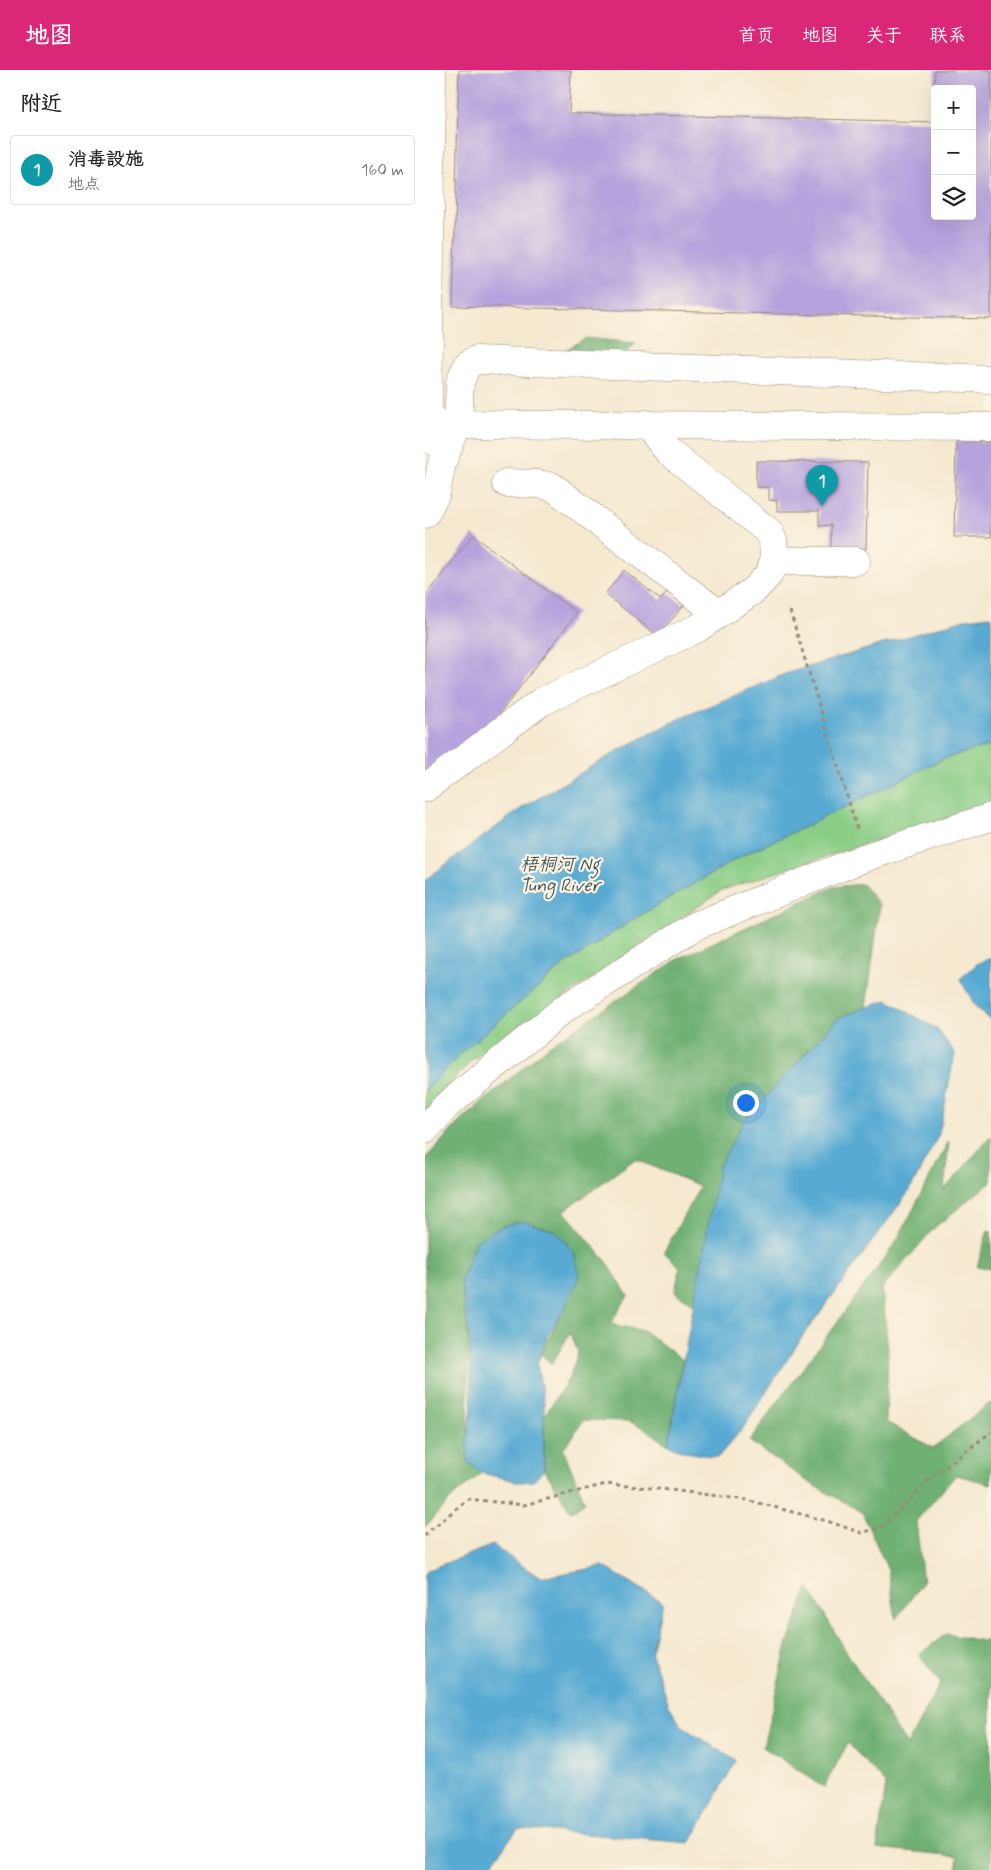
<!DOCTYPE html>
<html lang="zh">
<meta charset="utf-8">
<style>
body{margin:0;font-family:Mynerve,"LXGW WenKai TC",sans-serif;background:#f6f6f6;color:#222}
.controls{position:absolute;right:15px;top:15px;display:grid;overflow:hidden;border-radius:5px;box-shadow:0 5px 20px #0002}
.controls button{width:45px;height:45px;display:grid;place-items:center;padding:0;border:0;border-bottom:1px solid #e0e0e0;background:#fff;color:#222;font:25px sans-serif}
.you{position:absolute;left:320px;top:1032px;width:18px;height:18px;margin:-12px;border:4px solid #fff;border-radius:50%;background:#1a73e8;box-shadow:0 0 0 8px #1a73e833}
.badge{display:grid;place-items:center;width:32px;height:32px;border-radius:50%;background:#db2777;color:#fff;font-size:16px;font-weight:700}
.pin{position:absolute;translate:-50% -41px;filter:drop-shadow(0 1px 2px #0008)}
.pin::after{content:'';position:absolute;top:26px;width:18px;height:15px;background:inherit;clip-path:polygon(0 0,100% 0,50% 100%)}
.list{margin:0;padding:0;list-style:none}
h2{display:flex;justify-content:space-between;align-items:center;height:65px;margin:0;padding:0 20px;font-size:21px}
h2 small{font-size:16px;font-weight:400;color:#767676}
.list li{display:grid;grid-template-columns:32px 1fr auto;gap:15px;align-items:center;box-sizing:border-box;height:70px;margin:0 10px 10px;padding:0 10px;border:1px solid #e0e0e0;border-radius:5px}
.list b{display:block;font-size:19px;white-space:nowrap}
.list p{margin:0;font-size:16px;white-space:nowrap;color:#767676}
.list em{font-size:16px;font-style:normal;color:#767676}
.icon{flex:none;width:28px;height:28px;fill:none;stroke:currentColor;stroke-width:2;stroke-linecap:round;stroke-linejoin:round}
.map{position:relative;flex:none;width:566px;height:1800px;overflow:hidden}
header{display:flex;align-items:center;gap:30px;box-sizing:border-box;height:70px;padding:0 25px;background:#db2777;color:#fff}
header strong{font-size:24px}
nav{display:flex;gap:28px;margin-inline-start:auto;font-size:18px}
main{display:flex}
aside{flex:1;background:#fff}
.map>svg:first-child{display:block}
.green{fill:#8acd86;stroke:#627c52}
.forest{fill:#6fb073;stroke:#556d48}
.water{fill:#58aad3;stroke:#4a6a78}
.building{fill:#b6a2dd}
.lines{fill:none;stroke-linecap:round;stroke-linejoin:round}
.minor-casing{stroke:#988a77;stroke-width:29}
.path{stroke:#988a77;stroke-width:3;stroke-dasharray:4 4;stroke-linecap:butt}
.minor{stroke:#fff;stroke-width:28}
.labels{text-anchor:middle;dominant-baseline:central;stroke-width:4.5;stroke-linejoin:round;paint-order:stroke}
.water-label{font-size:18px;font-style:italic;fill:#45575d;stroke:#fcf5e5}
</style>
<header>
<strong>地图</strong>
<nav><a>首页</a><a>地图</a><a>关于</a><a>联系</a></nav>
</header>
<main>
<aside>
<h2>附近<small></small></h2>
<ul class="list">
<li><span class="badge" style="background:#0f9aa8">1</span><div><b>消毒設施</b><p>地点</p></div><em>160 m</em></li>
</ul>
</aside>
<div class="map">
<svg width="566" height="1800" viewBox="0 0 566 1800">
<rect width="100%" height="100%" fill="#fcf5e5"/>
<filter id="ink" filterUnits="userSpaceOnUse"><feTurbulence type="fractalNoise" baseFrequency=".02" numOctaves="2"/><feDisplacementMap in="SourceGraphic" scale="10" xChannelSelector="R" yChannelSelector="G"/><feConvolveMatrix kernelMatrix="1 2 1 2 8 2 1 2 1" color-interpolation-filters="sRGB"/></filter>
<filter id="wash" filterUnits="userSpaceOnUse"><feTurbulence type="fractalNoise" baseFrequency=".0096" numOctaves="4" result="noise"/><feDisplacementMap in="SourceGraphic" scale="20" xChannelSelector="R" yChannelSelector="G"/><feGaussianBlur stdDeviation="1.12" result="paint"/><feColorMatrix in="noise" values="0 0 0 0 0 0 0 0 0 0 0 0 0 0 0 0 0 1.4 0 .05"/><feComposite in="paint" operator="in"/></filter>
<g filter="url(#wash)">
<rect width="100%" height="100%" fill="#f5e9d0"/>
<polygon class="green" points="562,675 566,675 566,734 297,820 47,990 0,1042 0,1021 36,983 139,895 212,847 322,783 377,758 518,689"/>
<g class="forest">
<polygon points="161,268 211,273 197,287 137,282"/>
<polygon points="437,814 455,835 441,938 413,948 368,996 293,1105 269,1235 250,1222 255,1197 239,1182 275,1116 210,1089 139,1141 182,1192 203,1226 185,1254 219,1261 258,1290 243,1375 221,1359 203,1351 159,1350 138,1379 160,1432 146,1442 119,1399 119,1346 145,1307 153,1282 145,1263 127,1294 116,1284 152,1212 77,1156 50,1173 36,1211 43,1259 43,1392 57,1403 29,1426 0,1457 0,1089 37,1049 124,976 253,889 408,817"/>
<polygon points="566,1066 566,1112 510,1157 457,1218 463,1279 461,1352 508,1378 566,1332 566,1414 531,1405 491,1451 498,1512 471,1549 463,1500 437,1442 385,1413 324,1371 470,1174 524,1071 519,1120"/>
<polygon points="563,1160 566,1162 566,1199 552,1197"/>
<polygon points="383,1517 424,1586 482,1675 515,1613 494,1585 521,1564 557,1571 566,1571 566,1800 531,1800 533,1786 452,1778 461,1714 423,1673 399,1717 338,1677 362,1575"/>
</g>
<g class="water">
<polygon points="566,546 566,675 518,689 377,758 322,783 212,847 139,895 36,983 0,1021 0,810 94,740 194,680 254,649 360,604 540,549"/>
<polygon points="566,888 566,950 551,937 535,909 553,893"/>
<polygon points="462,930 512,959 530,983 514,1064 485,1120 377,1267 318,1358 293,1387 260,1382 243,1375 294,1096 319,1051 413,948"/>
<polygon points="98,1151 131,1161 149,1183 155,1206 139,1240 123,1265 112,1294 119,1333 119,1399 109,1411 94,1412 57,1403 43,1392 42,1372 47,1336 44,1266 36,1211 50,1172 77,1156"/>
<polygon points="68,1475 115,1508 178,1496 238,1532 226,1582 244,1635 256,1656 311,1691 265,1773 93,1758 62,1800 0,1800 0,1505 3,1500"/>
</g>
<g id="blocks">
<g class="building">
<polygon points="34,0 146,0 144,43 510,52 510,146 547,146 547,19 509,19 510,0 566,0 566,249 28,236"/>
<polygon points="531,372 566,372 566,467 529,467"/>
<polygon points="331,391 443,392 441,479 406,479 406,455 394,456 394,441 352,441 352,431 344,430 344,417 331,417"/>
<polygon points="48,465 152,543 69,651 0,706 0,526"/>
<polygon points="199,500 236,530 242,522 259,535 233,566 180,524"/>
</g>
</g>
</g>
<g filter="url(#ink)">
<use href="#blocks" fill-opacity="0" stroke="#988a77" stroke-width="1"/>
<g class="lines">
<g class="minor-casing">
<g id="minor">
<polyline points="7,0 3,354 9,371"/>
<polyline points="3,354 566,357"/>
<polyline points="221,354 243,381 344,462 348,470 349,491"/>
<polyline points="81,413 113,414 128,417 294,544"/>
<polyline points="0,444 11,423 17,393 33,353 35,312 42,295 51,290 566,309"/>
<polyline points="0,718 116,632 273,558 329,520 344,504 349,491 431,491"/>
<polyline points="0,1060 21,1036 140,938 270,856 441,787 566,747"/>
</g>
</g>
<g class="path">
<polyline points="365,541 433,762"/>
<polyline points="0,1466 3,1462 43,1429 99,1435 181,1414 246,1420 322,1430 402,1451 437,1463 458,1456 507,1407 566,1362"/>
</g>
<use href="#minor" class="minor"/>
</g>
</g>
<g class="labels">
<g class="water-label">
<text x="135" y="795">梧桐河 Ng<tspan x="135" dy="21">Tung River</tspan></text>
</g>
</g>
</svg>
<div class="controls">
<button>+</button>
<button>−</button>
<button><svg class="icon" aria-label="layers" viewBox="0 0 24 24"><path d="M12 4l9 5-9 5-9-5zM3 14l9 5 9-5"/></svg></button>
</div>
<div class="you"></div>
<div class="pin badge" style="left:397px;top:436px;background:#0f9aa8">1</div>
</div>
</main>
